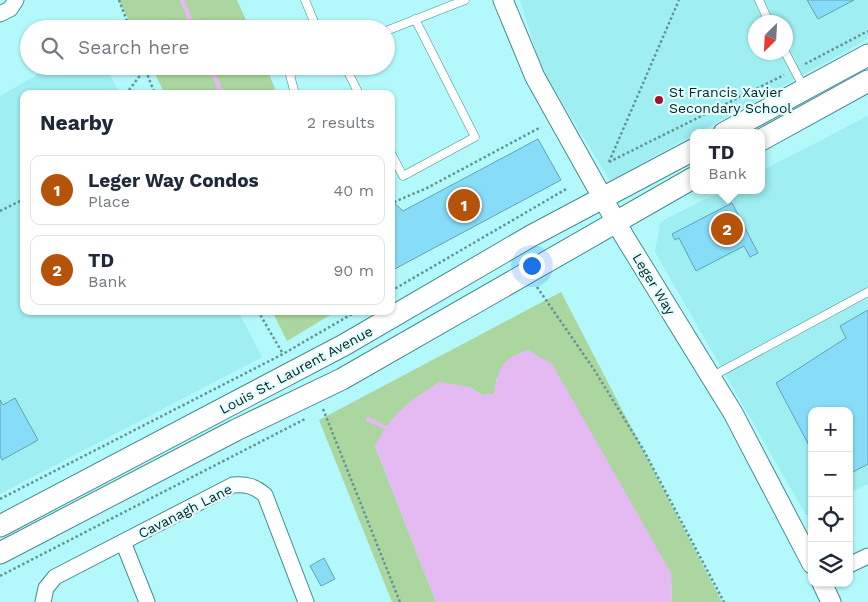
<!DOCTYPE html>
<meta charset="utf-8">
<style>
body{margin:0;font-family:"Work Sans",sans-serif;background:#f2f2f3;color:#1f2937}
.controls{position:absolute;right:15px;bottom:15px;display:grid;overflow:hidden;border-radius:10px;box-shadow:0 1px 4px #0004}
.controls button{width:45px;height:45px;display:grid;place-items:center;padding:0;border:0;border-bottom:1px solid #e0e1e3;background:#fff;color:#1f2937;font:25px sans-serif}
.compass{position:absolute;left:748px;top:15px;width:45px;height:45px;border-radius:50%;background:#fff;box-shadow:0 1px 4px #0004;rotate:204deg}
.you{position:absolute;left:531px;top:265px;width:18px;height:18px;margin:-12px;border:4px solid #fff;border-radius:50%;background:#1a73e8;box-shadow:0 0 0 8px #1a73e833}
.badge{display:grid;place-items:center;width:32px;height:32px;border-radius:50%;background:#b45309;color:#fff;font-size:16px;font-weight:700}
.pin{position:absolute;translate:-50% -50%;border:2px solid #fff;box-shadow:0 1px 5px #0006}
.popup{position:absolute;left:690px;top:129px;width:75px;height:65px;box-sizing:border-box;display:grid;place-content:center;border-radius:10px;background:#fff;filter:drop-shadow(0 1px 4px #0005);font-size:16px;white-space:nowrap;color:#747a83}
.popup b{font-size:19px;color:#1f2937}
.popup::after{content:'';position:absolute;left:50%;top:100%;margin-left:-10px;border:10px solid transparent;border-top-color:#fff}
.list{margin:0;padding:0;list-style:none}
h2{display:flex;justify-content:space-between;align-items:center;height:65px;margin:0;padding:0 20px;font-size:21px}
h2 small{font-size:16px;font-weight:400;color:#747a83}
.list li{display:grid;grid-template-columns:32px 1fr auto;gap:15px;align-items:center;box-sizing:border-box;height:70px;margin:0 10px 10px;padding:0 10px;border:1px solid #e0e1e3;border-radius:10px}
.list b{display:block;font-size:19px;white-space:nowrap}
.list p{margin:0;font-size:16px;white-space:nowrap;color:#747a83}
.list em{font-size:16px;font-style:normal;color:#747a83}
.icon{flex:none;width:28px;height:28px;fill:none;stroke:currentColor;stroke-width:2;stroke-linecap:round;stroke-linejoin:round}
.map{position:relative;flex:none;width:868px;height:602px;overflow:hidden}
.search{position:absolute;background:#fff;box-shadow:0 1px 4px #0004;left:20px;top:20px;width:375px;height:55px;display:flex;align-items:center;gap:12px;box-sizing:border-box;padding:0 18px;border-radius:28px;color:#747a83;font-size:19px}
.panel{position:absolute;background:#fff;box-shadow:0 1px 4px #0004;left:20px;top:90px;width:375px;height:225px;border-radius:10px}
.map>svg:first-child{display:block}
.built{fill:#9eeef2;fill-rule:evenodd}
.green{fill:#abd69f}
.water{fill:#e5b9f1}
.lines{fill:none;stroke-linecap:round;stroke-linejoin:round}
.stream{stroke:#e5b9f1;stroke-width:4.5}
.building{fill:#87ddf7;stroke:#63a1b3}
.service-casing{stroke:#468b8e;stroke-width:9}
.minor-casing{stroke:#468b8e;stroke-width:17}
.tertiary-casing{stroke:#468b8e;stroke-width:21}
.secondary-casing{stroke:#468b8e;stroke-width:23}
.path{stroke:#619496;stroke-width:2.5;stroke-dasharray:2.5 2.5;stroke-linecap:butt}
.service{stroke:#fff;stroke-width:8}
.minor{stroke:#fff;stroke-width:15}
.tertiary{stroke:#fff;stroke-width:19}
.secondary{stroke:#fff;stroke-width:21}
.poi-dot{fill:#a80f2f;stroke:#e3feff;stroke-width:2}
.labels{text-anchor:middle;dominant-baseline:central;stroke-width:4.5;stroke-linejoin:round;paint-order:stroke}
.poi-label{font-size:14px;fill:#082627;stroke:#e3feff;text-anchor:start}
.street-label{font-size:14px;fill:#082627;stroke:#e3feff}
</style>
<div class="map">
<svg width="868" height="602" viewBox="0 0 868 602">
<rect width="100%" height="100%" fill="#b3f9fc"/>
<g class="built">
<path d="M520,0h348v39l-170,94h-5v2l-83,46 -69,-113zM756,22h30v30h-30z"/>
<polygon points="52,66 105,66 120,94 24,94 24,311 238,311 262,357 0,494 0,96"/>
<polygon points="868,116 868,484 849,493 849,411 812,411 812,512 806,515 655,252 660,222 723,190 761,190 761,171"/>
</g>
<g class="green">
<polygon points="119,0 237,0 250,29 133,29"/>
<polygon points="151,66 266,66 277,94 165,94"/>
<polygon points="561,292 722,602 672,602 671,573 650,538 497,377 494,394 482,395 470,387 375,446 436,602 392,602 319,420"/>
<polygon points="272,311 337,311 287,341"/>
</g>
<path class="water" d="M528,350l24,14 46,80 73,129 1,29h-236l-61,-156c17,-33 33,-44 64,-64l31,5 12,8 12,-1c5,-28 7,-34 34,-44z"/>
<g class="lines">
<g class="stream">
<polyline points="182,0 194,29"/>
<polyline points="210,66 222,94"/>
<polyline points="368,419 390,430"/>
</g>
</g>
<g class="building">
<polygon points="807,0 854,0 818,19"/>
<polygon points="538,139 561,180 391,271 391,200 403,211"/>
<polygon points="732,203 758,253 750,257 744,246 696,271 679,238 675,240 672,234"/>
<polygon points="868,310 868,464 849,474 849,411 812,411 812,451 776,383 846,338 840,326"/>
<polygon points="15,398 38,440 2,460 0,455 0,400 3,405"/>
<polygon points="324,558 335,579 321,586 310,566"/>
</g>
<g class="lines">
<g class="service-casing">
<g id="service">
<polyline points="305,0 317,29"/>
<polyline points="759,0 769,22"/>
<polyline points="386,31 465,0"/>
<polyline points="785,52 804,88"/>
<polyline points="345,66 359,94"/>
<polyline points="295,94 290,75 300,66"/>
<polyline points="391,153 403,176 475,137 415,19"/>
<polyline points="711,377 868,292"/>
</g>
</g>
<g class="minor-casing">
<g id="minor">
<polyline points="0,14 10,9 16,0"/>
<polyline points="123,542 147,602"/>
<polyline points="849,565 868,556"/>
<path d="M43,602l3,-14 9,-11 178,-92c14,-1 21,1 32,10l41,107"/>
</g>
</g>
<g class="tertiary-casing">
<g id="tertiary">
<polyline points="503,0 535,77 624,236 733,413 812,564"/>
<polyline points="822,583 831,602"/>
</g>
</g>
<g class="secondary-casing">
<g id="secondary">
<polyline points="724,133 868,55"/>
<polyline points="761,140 868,81"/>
<polyline points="0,526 344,345 531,236 693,150"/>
<polyline points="0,553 236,430 342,379 693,178"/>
</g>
</g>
<g class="path">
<polyline points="119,0 130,29"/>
<polyline points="805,64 868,31"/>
<polyline points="144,66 155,94"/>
<polyline points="126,94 145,69"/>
<polyline points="609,162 784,75"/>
<polyline points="609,162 679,0"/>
<polyline points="394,202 427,188 541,127"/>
<polyline points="0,211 24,199"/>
<polyline points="537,287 593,368 643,449 724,602"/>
<polyline points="391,291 568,188"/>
<polyline points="258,311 283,354"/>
<polyline points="323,409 400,602"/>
<polyline points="0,499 283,354 357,311"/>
<polyline points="0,576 305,419"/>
</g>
<use href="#service" class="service"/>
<use href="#minor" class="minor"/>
<use href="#tertiary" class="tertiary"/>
<use href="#secondary" class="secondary"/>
</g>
<circle class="poi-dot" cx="659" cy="100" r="5"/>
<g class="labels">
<g class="poi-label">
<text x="669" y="92">St Francis Xavier<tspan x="669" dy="16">Secondary School</tspan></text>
</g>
<g class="street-label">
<text transform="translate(654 284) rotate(59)">Leger Way</text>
<text transform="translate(296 370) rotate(-28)">Louis St. Laurent Avenue</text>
<text transform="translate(185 511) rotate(-27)">Cavanagh Lane</text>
</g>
</g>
</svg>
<div class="controls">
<button>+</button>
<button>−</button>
<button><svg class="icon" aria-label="locate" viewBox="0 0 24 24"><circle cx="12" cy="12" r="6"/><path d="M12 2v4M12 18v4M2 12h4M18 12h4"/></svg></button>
<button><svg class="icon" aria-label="layers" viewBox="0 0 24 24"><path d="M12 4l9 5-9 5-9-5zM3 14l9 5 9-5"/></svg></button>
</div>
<svg class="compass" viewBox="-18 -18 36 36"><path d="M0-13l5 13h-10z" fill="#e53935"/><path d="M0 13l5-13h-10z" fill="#747a83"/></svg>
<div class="you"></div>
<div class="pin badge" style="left:464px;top:205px">1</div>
<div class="pin badge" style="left:727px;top:229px">2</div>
<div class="popup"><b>TD</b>Bank</div>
<div class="search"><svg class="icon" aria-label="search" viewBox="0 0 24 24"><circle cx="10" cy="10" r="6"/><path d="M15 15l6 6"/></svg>Search here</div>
<section class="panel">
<h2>Nearby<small>2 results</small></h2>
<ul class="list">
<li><span class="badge">1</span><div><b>Leger Way Condos</b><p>Place</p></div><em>40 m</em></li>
<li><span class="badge">2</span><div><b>TD</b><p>Bank</p></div><em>90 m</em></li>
</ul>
</section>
</div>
